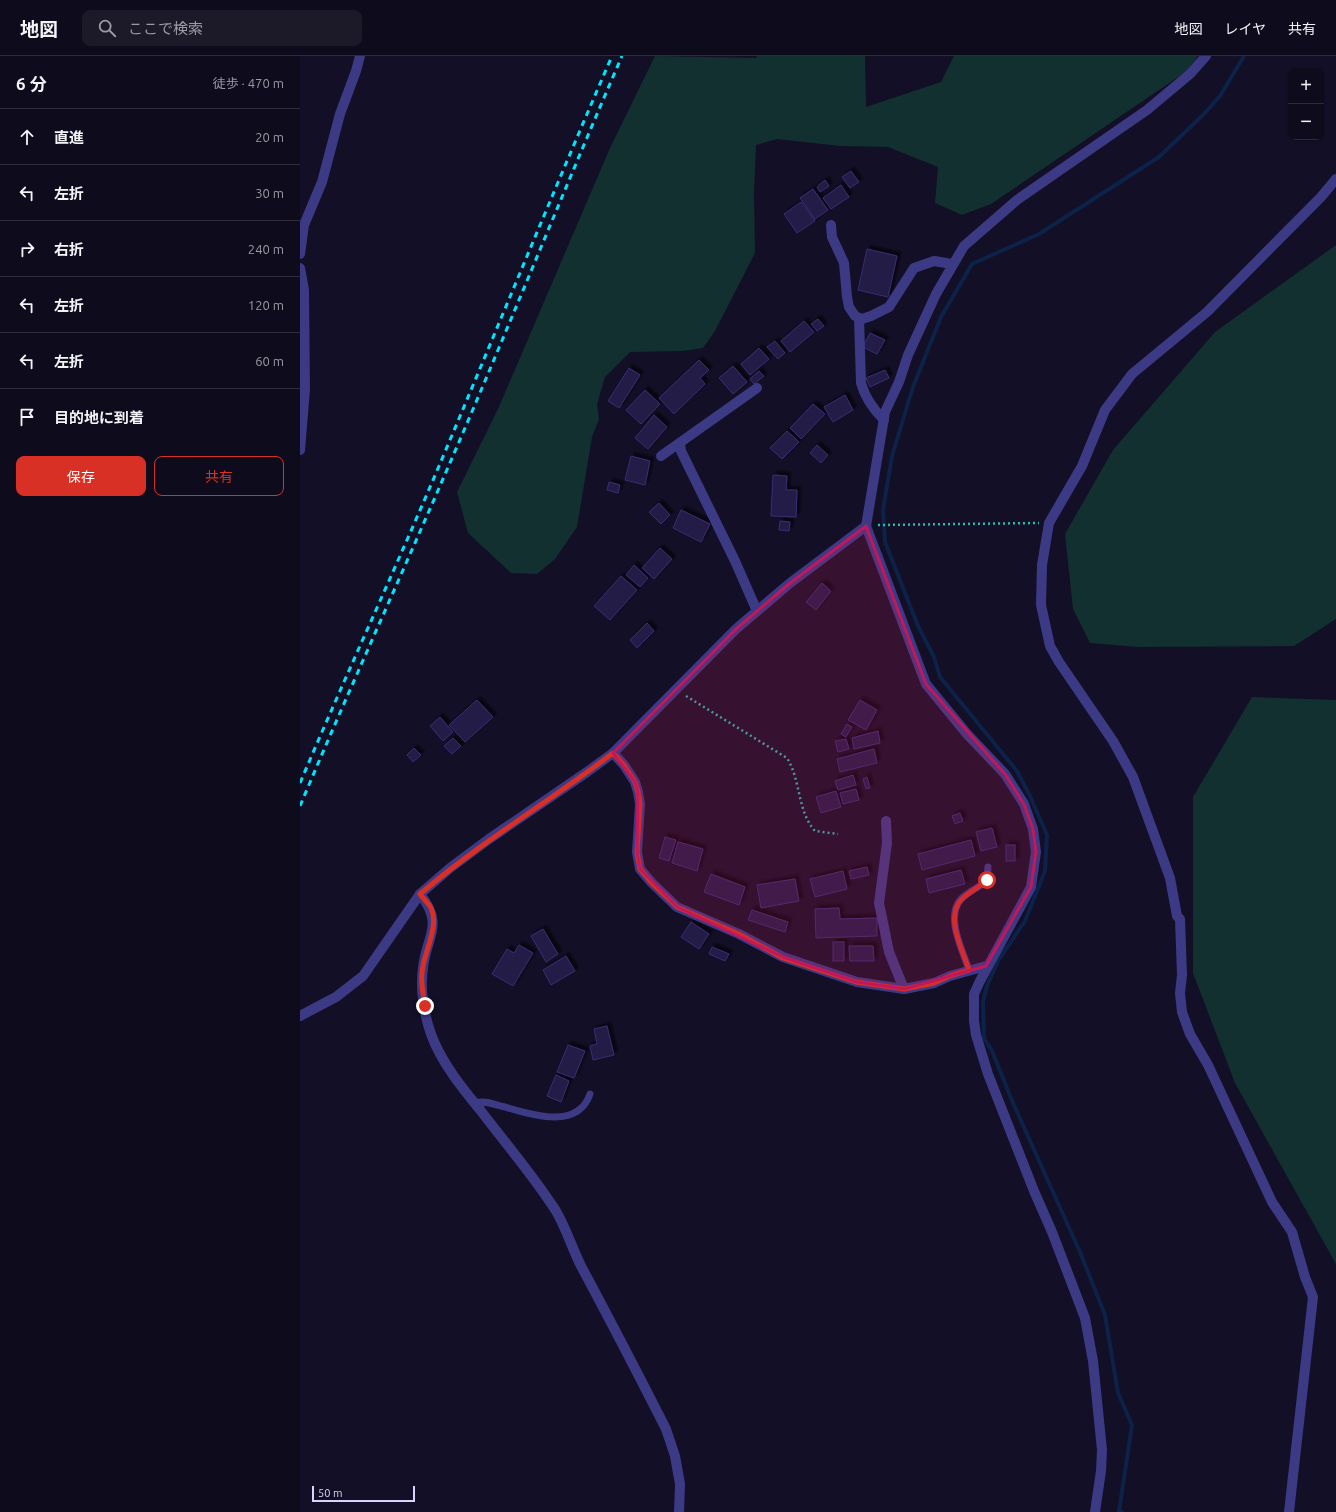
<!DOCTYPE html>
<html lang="ja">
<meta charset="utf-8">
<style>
body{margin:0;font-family:Ubuntu,"Noto Sans JP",sans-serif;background:#1c1929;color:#f1f3f6}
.controls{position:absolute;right:12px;top:12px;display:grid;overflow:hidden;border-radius:8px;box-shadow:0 1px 3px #0004}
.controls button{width:36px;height:36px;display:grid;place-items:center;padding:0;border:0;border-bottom:1px solid #2e2b3b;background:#0e0b1c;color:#f1f3f6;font:20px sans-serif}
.scale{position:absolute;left:12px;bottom:10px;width:103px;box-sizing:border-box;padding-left:4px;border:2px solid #d9d4ff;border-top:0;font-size:11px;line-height:14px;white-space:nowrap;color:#d9d4ff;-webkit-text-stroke:3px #130f26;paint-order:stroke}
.stop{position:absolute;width:12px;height:12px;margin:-9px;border:3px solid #d93025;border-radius:50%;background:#fff}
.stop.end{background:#d93025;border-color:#fff;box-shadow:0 1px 4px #0008}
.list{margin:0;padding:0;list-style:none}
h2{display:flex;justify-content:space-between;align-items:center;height:52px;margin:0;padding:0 16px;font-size:17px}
h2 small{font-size:13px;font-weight:400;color:#9b9ba3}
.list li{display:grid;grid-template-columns:26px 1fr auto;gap:12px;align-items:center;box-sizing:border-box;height:56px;padding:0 16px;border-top:1px solid #2e2b3b}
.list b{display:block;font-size:15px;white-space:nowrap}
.list em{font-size:13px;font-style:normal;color:#9b9ba3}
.actions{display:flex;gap:8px;padding:12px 16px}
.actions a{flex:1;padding:9px 0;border:1px solid #d93025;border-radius:8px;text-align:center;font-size:14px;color:#d93025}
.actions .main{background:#d93025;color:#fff}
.icon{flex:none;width:22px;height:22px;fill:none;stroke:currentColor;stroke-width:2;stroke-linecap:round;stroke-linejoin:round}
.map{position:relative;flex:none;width:1036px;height:1456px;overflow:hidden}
header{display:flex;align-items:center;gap:24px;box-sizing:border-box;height:56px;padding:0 20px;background:#0e0b1c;border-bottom:1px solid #2e2b3b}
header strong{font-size:19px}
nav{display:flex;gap:22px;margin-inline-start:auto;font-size:14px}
.search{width:280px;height:36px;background:#1c1929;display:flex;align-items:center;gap:10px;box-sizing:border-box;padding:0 14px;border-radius:8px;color:#9b9ba3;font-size:15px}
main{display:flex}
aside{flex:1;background:#0e0b1c}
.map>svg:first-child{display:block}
.green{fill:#12302f}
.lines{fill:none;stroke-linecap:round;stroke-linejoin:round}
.stream{stroke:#0c2248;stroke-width:4}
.building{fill:#241b47;stroke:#3b2d73;filter:url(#shadow)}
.path{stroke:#2fb8b0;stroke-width:2.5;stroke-dasharray:2 3;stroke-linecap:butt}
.service{stroke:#3d3a85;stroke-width:7}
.minor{stroke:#3d3a85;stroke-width:10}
.rail{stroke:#00e5ff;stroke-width:3;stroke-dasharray:6 5;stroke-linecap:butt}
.route{stroke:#d93025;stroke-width:5}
.marked{fill:#c2185b;fill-opacity:0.2;stroke:#c2185b;stroke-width:3;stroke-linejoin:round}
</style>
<header>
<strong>地図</strong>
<div class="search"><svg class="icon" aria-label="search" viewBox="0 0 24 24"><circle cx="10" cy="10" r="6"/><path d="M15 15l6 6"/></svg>ここで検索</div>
<nav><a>地図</a><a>レイヤ</a><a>共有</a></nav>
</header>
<main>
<aside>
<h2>6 分<small>徒歩 · 470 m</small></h2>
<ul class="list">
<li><svg class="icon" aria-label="ahead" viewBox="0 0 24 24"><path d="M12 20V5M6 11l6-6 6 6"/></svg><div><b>直進</b></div><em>20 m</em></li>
<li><svg class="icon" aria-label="left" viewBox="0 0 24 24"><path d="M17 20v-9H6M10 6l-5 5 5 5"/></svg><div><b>左折</b></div><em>30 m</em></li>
<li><svg class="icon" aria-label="right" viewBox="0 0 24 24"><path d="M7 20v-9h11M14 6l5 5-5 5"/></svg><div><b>右折</b></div><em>240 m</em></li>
<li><svg class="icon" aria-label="left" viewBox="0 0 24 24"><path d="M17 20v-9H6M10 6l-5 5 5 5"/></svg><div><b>左折</b></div><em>120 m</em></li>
<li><svg class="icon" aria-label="left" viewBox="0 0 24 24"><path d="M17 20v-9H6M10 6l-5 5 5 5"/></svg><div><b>左折</b></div><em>60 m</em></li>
<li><svg class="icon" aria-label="arrive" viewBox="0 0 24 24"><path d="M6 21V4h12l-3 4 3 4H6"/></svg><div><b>目的地に到着</b></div></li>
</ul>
<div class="actions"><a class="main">保存</a><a>共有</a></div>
</aside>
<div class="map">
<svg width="1036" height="1456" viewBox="0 0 1036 1456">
<defs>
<filter id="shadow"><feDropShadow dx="3.5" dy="-3.5" stdDeviation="1" flood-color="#0009"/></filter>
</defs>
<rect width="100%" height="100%" fill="#130f26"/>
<g class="green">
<polygon points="355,0 456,2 457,0 565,0 566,51 641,26 654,0 898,0 887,15 691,148 662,159 635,147 638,111 588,91 540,90 477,83 456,89 454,137 455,197 415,275 403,292 383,295 330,296 305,321 297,348 299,363 292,381 277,471 255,503 237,518 211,517 168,477 157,436 198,353 310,92"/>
<polygon points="1036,189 1036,563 994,590 838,591 790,587 773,553 765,478 813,394 915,276"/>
<polygon points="952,641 1036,644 1036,1208 935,1027 893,917 893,741"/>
</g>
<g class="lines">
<polyline class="stream" points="822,1456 819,1455 832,1369 818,1337 805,1259 780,1196 713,1047 692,995 684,982 683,946 687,930 698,905 725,865 745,815 747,779 730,740 717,715 640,621 634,601 618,570 585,486 583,454 592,400 613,331 641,261 672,208 739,178 859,101 904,58 920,40 944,0"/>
</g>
<g class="building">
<polygon points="551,115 559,126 550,132 542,121"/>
<polygon points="525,124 529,130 520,136 517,131"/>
<polygon points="541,129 549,141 531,153 523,142"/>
<polygon points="513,133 528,154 515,163 500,142"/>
<polygon points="501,146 515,165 497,177 484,158"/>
<polygon points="567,193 597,200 588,241 558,234"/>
<polygon points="518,263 524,270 517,275 511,268"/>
<polygon points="504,265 514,276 490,296 481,285"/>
<polygon points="570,277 585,284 577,298 563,291"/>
<polygon points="475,285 485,297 478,303 467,291"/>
<polygon points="459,292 469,303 450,319 441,308"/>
<polygon points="399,304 409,314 400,322 405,328 374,358 359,342"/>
<polygon points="433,310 447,326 433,338 419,322"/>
<polygon points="329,312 340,319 319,352 308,345"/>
<polygon points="585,314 589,322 570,331 566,322"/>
<polygon points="459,315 464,320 454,328 450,323"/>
<polygon points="345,334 360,348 341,368 326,354"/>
<polygon points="545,339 553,354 533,366 524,351"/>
<polygon points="513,348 525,358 501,383 490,372"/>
<polygon points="354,359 367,371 348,393 335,382"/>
<polygon points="487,375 499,386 482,403 470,392"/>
<polygon points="517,389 528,399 521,407 510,397"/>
<polygon points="331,400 350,405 345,429 325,424"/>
<polygon points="473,419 487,420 486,434 497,434 496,461 471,460"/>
<polygon points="309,426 320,429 318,437 307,434"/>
<polygon points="359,447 370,459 361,468 349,456"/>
<polygon points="381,454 410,468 401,486 373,472"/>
<polygon points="480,465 490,466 489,475 479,474"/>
<polygon points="360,492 372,503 354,523 342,512"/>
<polygon points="334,509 348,522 340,531 326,519"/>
<polygon points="321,520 337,534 310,564 294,550"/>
<polygon points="522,527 531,535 516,554 506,546"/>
<polygon points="347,567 354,575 337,592 330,584"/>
<polygon points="177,644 193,661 165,686 149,669"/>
<polygon points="560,644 577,654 566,674 548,664"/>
<polygon points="140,661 153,676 143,685 130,670"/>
<polygon points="547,668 552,671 546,681 541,678"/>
<polygon points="578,675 580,687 554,693 552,682"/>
<polygon points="153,682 161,690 152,698 144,690"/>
<polygon points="546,683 549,693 538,696 535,685"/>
<polygon points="114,692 121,699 113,706 107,699"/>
<polygon points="574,693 577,707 540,716 537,703"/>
<polygon points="553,719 556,729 538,734 535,725"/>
<polygon points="567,721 570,732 566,733 563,723"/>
<polygon points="556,733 559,744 543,748 540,737"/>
<polygon points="536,735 541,751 521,757 516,741"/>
<polygon points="660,757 663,765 655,768 652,760"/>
<polygon points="692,772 697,791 681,795 676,776"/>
<polygon points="365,781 376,784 369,805 359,802"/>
<polygon points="671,784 675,800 622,814 618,798"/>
<polygon points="378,786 403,793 397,815 372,807"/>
<rect x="706" y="789" width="9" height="16"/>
<polygon points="567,811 569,819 551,823 549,815"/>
<polygon points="661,814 665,828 629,837 626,823"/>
<polygon points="543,815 547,833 515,841 510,823"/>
<polygon points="411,818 445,831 439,849 404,836"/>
<polygon points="495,823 499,845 461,852 457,829"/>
<polygon points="539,852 540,863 577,862 577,880 516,882 515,853"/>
<polygon points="452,854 488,866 485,876 448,864"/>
<polygon points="391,866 409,878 399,893 381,881"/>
<polygon points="243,873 258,898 246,906 231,880"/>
<rect x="533" y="886" width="11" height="19"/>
<polygon points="219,889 233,897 213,930 192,918 207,893 214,897"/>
<polygon points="549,890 573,890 574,905 550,905"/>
<polygon points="412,891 429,898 425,905 409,898"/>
<polygon points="266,900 275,915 251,929 243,914"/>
<polygon points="307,970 314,999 293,1004 290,990 297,988 294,973"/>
<polygon points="268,989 285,995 274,1022 257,1016"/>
<polygon points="256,1019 269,1025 261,1046 247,1040"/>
</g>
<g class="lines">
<g class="path">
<polyline points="578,469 739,467"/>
<path d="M386,640l101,62c14,22 10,53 28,73l23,3"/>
</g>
<g class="service">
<path d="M669,914c-6,-19 -25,-54 -7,-72 8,-7 18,-11 25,-18l1,-13"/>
<path d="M175,1047c11,-3 19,2 30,4 27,8 73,23 85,-13"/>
</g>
<g class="minor">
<polyline points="531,169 532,181 544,207 547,241 549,251 555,260 562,263 571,260 589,251 614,212 634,205 652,208"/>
<polyline points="0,198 4,169 22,126 40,58 56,15 60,0"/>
<polyline points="0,212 4,234 5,333 0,394"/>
<path d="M559,262l2,65c4,15 12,26 23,37"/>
<polyline points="380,388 381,395 435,505 457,555"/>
<polyline points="361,400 457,332"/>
<polyline points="313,697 324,709 335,726 338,736 340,748 337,796 340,813 352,827 377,851 439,878 483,901 557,926 604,933 634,927 650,920 686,910"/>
<polyline points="586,765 587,787 579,847 589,896 604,933"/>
<path d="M120,838c25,32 6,42 3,74 -3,21 1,46 8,66 10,28 31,54 50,77 25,33 52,64 75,100 10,17 16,37 25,55 29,54 57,108 85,163l9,27 5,28 -1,28"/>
<polyline points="0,960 36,941 63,920 120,838 150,812 189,783 287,716 313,697 436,573 490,527 566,470"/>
<polyline points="795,1456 801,1415 802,1394 793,1305 785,1262 752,1176 734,1135 688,1018 676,979 674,965 674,938 680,925 731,831 736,796 733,773 724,748 705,718 667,678 626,628 566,470 585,356 599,326 608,299 636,238 664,190 717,144 847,54 890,18 906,0"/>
<polyline points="989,1456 1013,1241 1005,1221 992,1176 972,1146 908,1009 890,978 882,956 880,937 882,919 880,863 877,860 870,822 833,721 813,685 759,606 750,590 741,549 742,509 749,467 782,410 805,354 832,318 907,256 1021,141 1036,123"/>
</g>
<g class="rail">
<path d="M0,727c45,-106 94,-211 139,-317 58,-137 114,-274 173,-410"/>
<path d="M0,750c47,-112 98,-223 146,-334 60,-138 116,-278 176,-416"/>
</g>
</g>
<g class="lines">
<path class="route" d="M125,950c-2,-13 -5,-27 -2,-40 3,-17 17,-43 7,-60 -3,-4 -7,-8 -10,-12 61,-52 130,-93 193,-141l11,12 11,17 3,10 2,12 -3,48 3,17 12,14 25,24 62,27 44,24 73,24 48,7 30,-6 16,-7 19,-6c-6,-19 -25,-54 -7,-71 8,-8 18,-12 25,-19"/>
</g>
<path class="marked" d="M566,470l60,158 79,90 19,30 9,25 3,23 -5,35 -45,79 -82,23 -47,-7 -74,-25 -106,-50 -37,-38 -3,-17 1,-60 -3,-10 -22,-29 123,-124 54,-46z"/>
</svg>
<div class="controls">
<button>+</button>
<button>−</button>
</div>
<div class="scale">50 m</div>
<div class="stop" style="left:687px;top:824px"></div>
<div class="stop end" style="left:125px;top:950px"></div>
</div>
</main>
